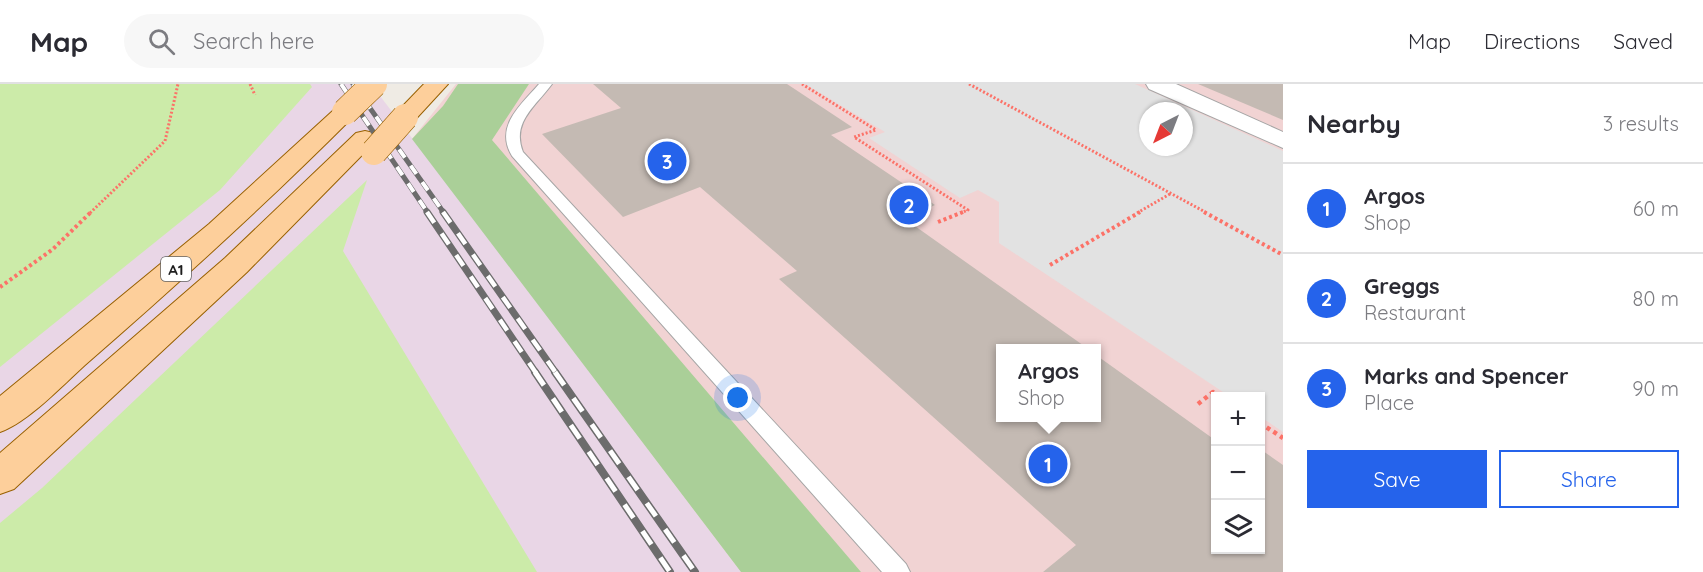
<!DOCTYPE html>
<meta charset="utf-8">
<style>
body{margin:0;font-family:Quicksand,sans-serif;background:#f7f7f7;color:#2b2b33}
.controls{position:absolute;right:18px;bottom:18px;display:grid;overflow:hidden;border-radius:0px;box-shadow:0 2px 4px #0004}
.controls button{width:54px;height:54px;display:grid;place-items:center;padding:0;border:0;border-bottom:2px solid #e1e1e2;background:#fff;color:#2b2b33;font:30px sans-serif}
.compass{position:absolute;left:1139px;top:18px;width:54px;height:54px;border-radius:50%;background:#fff;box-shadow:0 2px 4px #0004;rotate:222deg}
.you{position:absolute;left:738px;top:314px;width:21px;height:21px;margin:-15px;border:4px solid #fff;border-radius:50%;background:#1a73e8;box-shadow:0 0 0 9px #1a73e833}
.badge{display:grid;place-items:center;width:39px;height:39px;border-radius:50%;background:#2563eb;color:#fff;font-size:20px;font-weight:700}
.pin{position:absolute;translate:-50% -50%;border:3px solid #fff;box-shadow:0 2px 6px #0006}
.popup{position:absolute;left:996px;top:260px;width:105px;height:78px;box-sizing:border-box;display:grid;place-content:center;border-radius:0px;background:#fff;filter:drop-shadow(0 2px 4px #0005);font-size:20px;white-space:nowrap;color:#7c7c81}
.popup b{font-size:22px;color:#2b2b33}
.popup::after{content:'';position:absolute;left:50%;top:100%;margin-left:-12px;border:12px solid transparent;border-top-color:#fff}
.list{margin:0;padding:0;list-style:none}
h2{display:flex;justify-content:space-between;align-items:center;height:78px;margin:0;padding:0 24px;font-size:26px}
h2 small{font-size:20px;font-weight:400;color:#7c7c81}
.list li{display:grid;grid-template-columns:39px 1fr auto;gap:18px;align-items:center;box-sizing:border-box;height:90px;padding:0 24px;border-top:2px solid #e1e1e2}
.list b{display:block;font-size:22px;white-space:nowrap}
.list p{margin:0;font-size:20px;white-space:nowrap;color:#7c7c81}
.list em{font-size:20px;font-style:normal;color:#7c7c81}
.actions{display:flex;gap:12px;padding:18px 24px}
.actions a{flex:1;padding:14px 0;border:2px solid #2563eb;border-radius:0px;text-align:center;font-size:21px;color:#2563eb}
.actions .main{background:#2563eb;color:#fff}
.icon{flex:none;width:33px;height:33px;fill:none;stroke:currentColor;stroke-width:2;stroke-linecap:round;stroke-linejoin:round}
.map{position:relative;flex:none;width:1283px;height:488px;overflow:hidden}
header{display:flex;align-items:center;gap:36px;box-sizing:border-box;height:84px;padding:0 30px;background:#fff;border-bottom:2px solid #e1e1e2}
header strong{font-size:28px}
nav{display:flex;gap:33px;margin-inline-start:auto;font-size:21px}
.search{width:420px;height:54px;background:#f7f7f7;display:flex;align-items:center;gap:15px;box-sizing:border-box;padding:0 21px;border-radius:33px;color:#7c7c81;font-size:22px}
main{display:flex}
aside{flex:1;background:#fff}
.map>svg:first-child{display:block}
.commercial{fill:#f1d3d3;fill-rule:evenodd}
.industrial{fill:#e9d6e6}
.grass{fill:#cceba9}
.forest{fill:#aacf98}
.parking{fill:#e2e2e2;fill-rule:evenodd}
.building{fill:#c4bab3}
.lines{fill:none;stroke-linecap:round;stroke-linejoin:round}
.lane-casing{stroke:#a5a5a5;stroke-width:2}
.street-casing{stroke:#a5a5a5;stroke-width:2}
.primary-casing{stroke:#986000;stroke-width:2}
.path-far2{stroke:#fc7268;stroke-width:3;stroke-dasharray:2 2;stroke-linecap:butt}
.path-far1{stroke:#fc7268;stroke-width:4;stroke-dasharray:3 3;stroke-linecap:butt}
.path{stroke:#fc7268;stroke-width:4.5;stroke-dasharray:4 4;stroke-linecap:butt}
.lane{fill:#fff;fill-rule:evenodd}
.street{fill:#fff;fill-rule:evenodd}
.primary{fill:#fdcf9b;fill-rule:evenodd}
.rail-far2-casing{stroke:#6c6c6c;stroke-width:5}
.rail-far1-casing{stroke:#6c6c6c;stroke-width:7}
.rail-casing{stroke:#6c6c6c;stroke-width:8}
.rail-far2{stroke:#fff;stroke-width:4;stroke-dasharray:10;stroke-linecap:butt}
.rail-far1{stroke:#fff;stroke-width:4.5;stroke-dasharray:13;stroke-linecap:butt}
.rail{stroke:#fff;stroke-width:5;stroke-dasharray:16;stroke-linecap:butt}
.primary-bridge-casing{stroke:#986000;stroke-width:27;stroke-linecap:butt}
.primary-bridge{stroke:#fdcf9b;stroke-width:26}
.labels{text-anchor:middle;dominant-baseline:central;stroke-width:5;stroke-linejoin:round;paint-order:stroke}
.shield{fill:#fff;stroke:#626262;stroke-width:1.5}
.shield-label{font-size:15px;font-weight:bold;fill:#1e1e1e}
</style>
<header>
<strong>Map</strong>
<div class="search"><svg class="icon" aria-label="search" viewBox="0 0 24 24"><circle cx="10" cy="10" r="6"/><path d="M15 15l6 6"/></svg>Search here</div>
<nav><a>Map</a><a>Directions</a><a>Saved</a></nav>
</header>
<main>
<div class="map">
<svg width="1283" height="488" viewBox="0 0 1283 488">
<rect width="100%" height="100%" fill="#efebe4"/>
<path class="commercial" d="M456,0h827v488h-542l-329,-433zM1148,27h36v36h-36zM1000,264h96v70h-96zM1216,312h44v154h-44z"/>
<polygon class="industrial" points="0,0 371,0 741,488 0,488"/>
<g class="grass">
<polygon points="0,0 310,0 312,3 220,106 0,283"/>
<polygon points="367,96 343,167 537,488 0,488 0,439 42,404"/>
</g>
<polygon class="forest" points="458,0 529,0 492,56 861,488 741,488 412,55 443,22"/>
<path class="parking" d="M805,0h330l148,67v281l-22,-15 -1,-21h-31l-230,-153v-41l-21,-12 -18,8 -91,-60 16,-6zM1148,27h36v36h-36z"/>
<g class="building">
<polygon points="593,0 787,0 852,43 831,51 935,121 905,135 1087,264 1000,264 1000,333 1096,333 1096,271 1215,356 1215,465 1260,465 1260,365 1283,381 1283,488 1043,488 1076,461 779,195 797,187 700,103 623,133 542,50 621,24"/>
<polygon points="1198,0 1283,0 1283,36"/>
</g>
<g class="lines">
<g class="lane-casing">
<path id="lane" d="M539,0h13c-16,22 -41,38 -29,68l383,412 4,8h-28l-370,-416c-18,-30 9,-51 27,-72z"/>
</g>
<g class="street-casing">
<polygon id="street" points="1146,0 1176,0 1283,48 1283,64 1149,5"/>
</g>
<g class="primary-casing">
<g id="primary">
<polygon points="424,0 448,0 413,38 405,40 397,38 393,33 397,28"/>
<path d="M345,21l8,2 4,5 -4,5c-86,86 -176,168 -268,248 -22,20 -58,58 -85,67v-36l209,-172 128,-117z"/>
<polygon points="365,47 374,49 377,54 374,59 247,188 14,405 0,410 0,369 225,174 356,49"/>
</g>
</g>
<g class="path-far2">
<polyline points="250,0 255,11"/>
<polyline points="802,0 876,46 854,53 968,126 960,129"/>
<polyline points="969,0 1207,129"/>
<polyline points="90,129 165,57 178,0"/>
<polyline points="1137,129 1170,110"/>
</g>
<g class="path-far1">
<polyline points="1204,128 1283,171"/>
<polyline points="938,138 963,128"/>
<polyline points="1050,181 1140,128"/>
<polyline points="0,203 53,165 91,128"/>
</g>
<g class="path">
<polyline points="1198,320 1213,308 1220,312"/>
<polyline points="1260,339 1283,354"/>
</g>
<use href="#lane" class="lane"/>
<use href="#street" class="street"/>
<use href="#primary" class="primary"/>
<g class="rail-far2-casing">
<g id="rail-far2">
<polyline points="341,0 428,129"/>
<polyline points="353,0 444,129"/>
</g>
</g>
<g class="rail-far1-casing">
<g id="rail-far1">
<polyline points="427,128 536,289"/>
<polyline points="443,128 556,289"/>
</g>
</g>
<g class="rail-casing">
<g id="rail">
<polyline points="535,288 670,488"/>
<polyline points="555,288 695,488"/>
</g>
</g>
<use href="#rail-far2" class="rail-far2"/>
<use href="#rail-far1" class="rail-far1"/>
<use href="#rail" class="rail"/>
<g class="primary-bridge-casing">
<g id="primary-bridge">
<polyline points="345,28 374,0"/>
<polyline points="374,68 405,33"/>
</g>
</g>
<use href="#primary-bridge" class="primary-bridge"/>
</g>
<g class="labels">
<rect class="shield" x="161" y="173" width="30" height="24" rx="4.5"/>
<g class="shield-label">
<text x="176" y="185">A1</text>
</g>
</g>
</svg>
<div class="controls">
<button>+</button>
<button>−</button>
<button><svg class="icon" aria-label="layers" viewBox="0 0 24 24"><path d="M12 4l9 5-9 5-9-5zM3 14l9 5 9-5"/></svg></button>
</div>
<svg class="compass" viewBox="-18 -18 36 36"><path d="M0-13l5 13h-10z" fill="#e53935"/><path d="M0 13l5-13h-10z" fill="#7c7c81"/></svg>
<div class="you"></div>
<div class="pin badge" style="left:1048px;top:380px">1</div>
<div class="popup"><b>Argos</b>Shop</div>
<div class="pin badge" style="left:909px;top:121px">2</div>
<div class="pin badge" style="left:667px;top:77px">3</div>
</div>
<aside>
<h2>Nearby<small>3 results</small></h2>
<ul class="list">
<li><span class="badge">1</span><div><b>Argos</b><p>Shop</p></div><em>60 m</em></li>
<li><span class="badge">2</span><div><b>Greggs</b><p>Restaurant</p></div><em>80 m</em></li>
<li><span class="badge">3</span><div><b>Marks and Spencer</b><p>Place</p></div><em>90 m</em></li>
</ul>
<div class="actions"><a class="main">Save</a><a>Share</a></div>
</aside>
</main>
